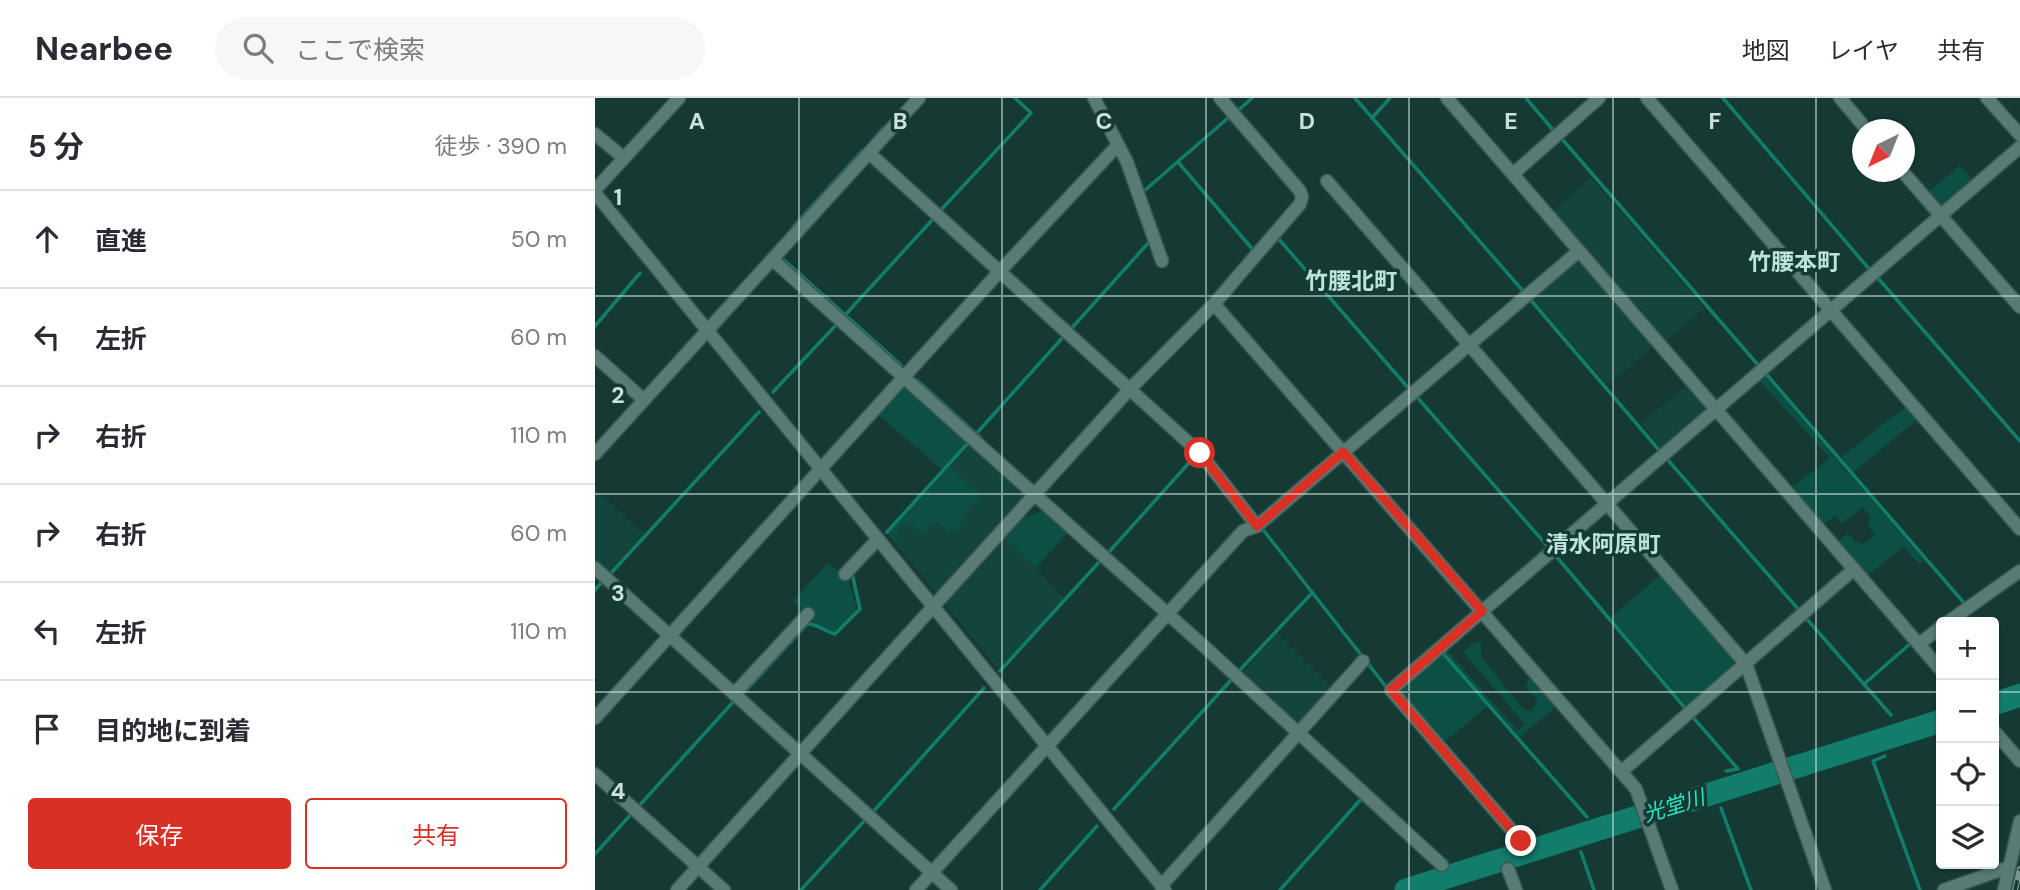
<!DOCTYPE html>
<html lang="ja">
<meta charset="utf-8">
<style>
body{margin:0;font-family:"DM Sans","Noto Sans JP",sans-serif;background:#f7f7f7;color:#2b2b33}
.controls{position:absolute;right:21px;bottom:21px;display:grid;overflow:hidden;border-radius:7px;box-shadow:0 2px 5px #0004}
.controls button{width:63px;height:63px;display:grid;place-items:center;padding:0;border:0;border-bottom:2px solid #e1e1e2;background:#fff;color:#2b2b33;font:35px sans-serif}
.compass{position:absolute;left:1257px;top:21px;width:63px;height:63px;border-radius:50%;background:#fff;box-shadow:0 2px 5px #0004;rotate:223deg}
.stop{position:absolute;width:21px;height:21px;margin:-16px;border:5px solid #d93025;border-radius:50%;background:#fff}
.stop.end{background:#d93025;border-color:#fff;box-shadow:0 2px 7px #0008}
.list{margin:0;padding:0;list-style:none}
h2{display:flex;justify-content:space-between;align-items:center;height:91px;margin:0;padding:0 28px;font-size:30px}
h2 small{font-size:23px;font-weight:400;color:#7c7c81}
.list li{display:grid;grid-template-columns:46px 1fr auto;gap:21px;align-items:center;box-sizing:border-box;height:98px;padding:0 28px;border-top:2px solid #e1e1e2}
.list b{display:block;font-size:26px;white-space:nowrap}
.list em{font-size:23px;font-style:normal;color:#7c7c81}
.actions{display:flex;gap:14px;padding:21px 28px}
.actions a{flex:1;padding:16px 0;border:2px solid #d93025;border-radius:7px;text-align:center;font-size:24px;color:#d93025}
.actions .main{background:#d93025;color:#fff}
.icon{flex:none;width:38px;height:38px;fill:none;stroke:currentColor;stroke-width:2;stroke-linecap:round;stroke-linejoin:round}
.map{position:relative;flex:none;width:1425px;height:792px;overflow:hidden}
header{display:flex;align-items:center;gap:42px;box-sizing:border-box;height:98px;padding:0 35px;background:#fff;border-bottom:2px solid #e1e1e2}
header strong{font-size:33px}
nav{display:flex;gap:38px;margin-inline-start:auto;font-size:24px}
.search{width:490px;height:63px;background:#f7f7f7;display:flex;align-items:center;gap:18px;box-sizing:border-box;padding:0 24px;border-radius:38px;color:#7c7c81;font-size:26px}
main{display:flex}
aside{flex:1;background:#fff}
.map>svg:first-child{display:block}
.built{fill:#13453c}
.green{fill:#0c5045}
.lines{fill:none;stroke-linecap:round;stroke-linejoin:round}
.stream{stroke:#137d6c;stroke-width:3.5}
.river{stroke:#137d6c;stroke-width:23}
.minor-casing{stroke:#3c5651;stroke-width:15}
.minor{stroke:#567c73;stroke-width:12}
.rail-casing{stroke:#7a9690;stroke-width:6}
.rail{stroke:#153a33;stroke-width:3.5;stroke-dasharray:10;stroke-linecap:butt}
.route{stroke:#d93025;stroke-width:9}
.grid{fill:none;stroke:#cde1dc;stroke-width:2;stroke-opacity:0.55}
.labels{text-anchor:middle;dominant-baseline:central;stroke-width:7;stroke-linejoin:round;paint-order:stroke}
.water-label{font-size:21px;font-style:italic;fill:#29e5c8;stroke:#153a33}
.quarter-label{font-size:23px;font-weight:bold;fill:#bce4db;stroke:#153a33}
.grid-label{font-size:23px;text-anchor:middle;font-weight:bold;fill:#cde1dc;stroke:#153a33;stroke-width:7;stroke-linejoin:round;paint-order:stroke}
</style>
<header>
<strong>Nearbee</strong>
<div class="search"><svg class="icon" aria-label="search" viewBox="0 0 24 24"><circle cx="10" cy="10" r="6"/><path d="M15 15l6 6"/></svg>ここで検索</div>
<nav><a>地図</a><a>レイヤ</a><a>共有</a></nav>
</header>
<main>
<aside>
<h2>5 分<small>徒歩 · 390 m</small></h2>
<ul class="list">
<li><svg class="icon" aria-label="ahead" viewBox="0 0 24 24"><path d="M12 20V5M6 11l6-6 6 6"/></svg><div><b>直進</b></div><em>50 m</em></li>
<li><svg class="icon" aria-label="left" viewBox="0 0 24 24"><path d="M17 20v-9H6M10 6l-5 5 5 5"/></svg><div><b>左折</b></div><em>60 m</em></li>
<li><svg class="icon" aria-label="right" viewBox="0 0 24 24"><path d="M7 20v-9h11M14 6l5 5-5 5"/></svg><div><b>右折</b></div><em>110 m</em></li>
<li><svg class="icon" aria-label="right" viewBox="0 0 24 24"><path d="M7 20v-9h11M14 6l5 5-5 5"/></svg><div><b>右折</b></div><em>60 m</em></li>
<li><svg class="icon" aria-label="left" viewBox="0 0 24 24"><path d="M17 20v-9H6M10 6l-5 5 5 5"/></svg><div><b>左折</b></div><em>110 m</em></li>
<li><svg class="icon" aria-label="arrive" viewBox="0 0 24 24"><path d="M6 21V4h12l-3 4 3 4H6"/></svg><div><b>目的地に到着</b></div></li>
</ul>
<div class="actions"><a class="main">保存</a><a>共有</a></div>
</aside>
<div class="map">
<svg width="1425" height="792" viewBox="0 0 1425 792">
<rect width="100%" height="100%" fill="#153a33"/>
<g class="built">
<polygon points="996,80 1109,210 1071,243 958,113"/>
<polygon points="981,158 1058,248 1013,287 935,197"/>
<polygon points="1092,287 1115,314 1069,353 1046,326"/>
<polygon points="376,346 432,396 347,494 340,494 293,436"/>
<polygon points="0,391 49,436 12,476 0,465"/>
<polygon points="409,439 441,470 469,501 404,572 351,507 352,503"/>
<polygon points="682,535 740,592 707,628 648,574"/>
</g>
<g class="green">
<polygon points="1365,67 1379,84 1349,110 1344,110 1332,96"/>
<polygon points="1167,275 1329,462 1324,466 1309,449 1271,478 1242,444 1253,435 1261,445 1264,443 1267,447 1280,438 1273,426 1275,419 1268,409 1247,425 1240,418 1227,427 1195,391 1235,360 1162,280"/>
<polygon points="307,287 313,288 373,344 347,372 282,315"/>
<polygon points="1313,307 1324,320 1258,374 1246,359"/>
<polygon points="355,368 386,399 373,412 364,431 353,435 345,423 333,429 330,436 325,434 315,424 302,432 303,440 299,444 293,436"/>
<polygon points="450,411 474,433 441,470 409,440 428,418 435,418"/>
<path d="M233,465l20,15 9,31 -23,23c-19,-3 -28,-18 -41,-31z"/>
<polygon points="1068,475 1144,563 1093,609 1016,519"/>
<polygon points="885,520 964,606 925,639 848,552 850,550 923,633 930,626 868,554 881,543 886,544 886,559 930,613 936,613 943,603 931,589 934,579"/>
<polygon points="845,554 892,608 847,646 804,596 803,589"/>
</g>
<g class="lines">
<g class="stream">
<polyline points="760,0 928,193"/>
<polyline points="931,0 958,32"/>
<polyline points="1128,0 1275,172 1273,174"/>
<polyline points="645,11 657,0"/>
<polyline points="777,20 795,0"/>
<polyline points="967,41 1164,268"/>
<polyline points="276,44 288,30"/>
<polyline points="583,64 659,153"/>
<polyline points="549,93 633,20"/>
<polyline points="344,114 436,15 420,0"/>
<polyline points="198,129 268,52"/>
<polyline points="682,139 815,292"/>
<polyline points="189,162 306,267"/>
<polyline points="1282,179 1425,343"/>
<polyline points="934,200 1064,352"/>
<polyline points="251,216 339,120"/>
<polyline points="0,228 45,175"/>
<polyline points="475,232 555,143"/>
<polyline points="1172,277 1370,506"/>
<polyline points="322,282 386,340"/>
<polyline points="178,294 242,226"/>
<polyline points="821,298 954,450"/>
<polyline points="381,336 469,238"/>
<polyline points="1072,361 1204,512"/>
<polyline points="666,429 792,590"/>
<polyline points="292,434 374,344"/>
<polyline points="513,455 602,356"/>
<polyline points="960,457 1091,611"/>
<polyline points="17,474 164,314"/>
<polyline points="0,492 7,484"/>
<polyline points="1210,519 1296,617"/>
<polyline points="847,554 992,719"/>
<polyline points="405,573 506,462"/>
<polyline points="643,574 717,495"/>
<polyline points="1269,586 1316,545"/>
<path d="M148,596l64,-70c9,-1 19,8 28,10l25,-25 -8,-36"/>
<polyline points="1096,617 1143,671 1131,673"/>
<polyline points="1306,628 1308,636"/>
<polyline points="1285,643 1287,649"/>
<polyline points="1290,658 1278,663 1325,792"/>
<polyline points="1134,682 1138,690"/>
<polyline points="1120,695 1123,701"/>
<polyline points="43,709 139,603"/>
<polyline points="1126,710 1156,792"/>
<polyline points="519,711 637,581"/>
<polyline points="277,715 389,590"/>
<polyline points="998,726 1004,732"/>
<polyline points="980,739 983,746"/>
<polyline points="986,754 999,792"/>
<polyline points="0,756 38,714"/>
<polyline points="854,768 863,776"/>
<polyline points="206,792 270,722"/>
<polyline points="445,792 502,728"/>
<polyline points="685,792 767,700"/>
</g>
<g class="river">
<polyline points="1399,606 1425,597"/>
<polyline points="811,792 1346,623"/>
</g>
<g class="minor-casing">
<g id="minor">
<polyline points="499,0 532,64 567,163"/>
<polyline points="852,0 1346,572"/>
<polyline points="1052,0 1425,431"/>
<polyline points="1245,0 1272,32"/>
<polyline points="1392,0 1425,37"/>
<polyline points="0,36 29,60"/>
<polyline points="274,55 605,355 662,428"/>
<polyline points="1308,74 1425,209"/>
<polyline points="918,76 1004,0"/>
<polyline points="732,83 1151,566 1230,792"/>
<polyline points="0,92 84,0"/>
<polyline points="0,95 570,792"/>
<polyline points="178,162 612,551 847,767"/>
<polyline points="619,206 1041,691 1077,792"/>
<polyline points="0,258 49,302"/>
<polyline points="0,356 324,0"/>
<polyline points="0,470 356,792"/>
<polyline points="250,476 283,441"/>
<polyline points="1353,524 1425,473"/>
<polyline points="1324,546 1346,529"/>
<polyline points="139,596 213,516"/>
<polyline points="0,620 405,173 523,47"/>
<polyline points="1399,633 1425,663"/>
<polyline points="1026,674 1259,471"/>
<polyline points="0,676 129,792"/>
<polyline points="926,743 796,592 1425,49"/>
<polyline points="913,771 921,792"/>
<polyline points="566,788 768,563"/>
<polyline points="82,792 534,292 619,206 705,106 707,99 705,93 625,0"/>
<polyline points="321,792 648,433 662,428 984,153"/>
<polyline points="1349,792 1414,769"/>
<polyline points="1409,792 1425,723"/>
</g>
</g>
<use href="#minor" class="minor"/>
<g class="rail-casing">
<polyline id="rail" points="1420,792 1425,771"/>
</g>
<use href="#rail" class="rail"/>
</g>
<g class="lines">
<polyline class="route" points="605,355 662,428 748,354 887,513 796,592 926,743"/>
</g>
<path class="grid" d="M204,0v792M407,0v792M611,0v792M814,0v792M1018,0v792M1221,0v792M0,198h1425M0,396h1425M0,594h1346M1399,594h26"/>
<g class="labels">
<g class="water-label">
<text transform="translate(1079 708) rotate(-17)">光堂川</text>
</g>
<g class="quarter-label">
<text x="1199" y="164">竹腰本町</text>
<text x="756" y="183">竹腰北町</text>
<text x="1008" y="446">清水阿原町</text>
</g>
</g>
<g class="grid-label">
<text x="102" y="31">A</text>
<text x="305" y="31">B</text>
<text x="509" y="31">C</text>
<text x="712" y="31">D</text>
<text x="916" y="31">E</text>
<text x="1120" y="31">F</text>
<text x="23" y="107">1</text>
<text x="23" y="305">2</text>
<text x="23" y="503">3</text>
<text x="23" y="701">4</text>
</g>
</svg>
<div class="controls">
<button>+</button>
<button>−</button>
<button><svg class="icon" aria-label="locate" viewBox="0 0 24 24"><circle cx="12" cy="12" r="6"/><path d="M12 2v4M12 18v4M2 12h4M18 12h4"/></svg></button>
<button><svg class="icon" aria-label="layers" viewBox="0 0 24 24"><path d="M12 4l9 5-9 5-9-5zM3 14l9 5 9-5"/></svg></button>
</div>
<svg class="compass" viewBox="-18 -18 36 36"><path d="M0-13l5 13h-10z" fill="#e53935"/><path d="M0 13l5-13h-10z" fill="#7c7c81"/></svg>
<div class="stop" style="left:605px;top:355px"></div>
<div class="stop end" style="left:926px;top:743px"></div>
</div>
</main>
